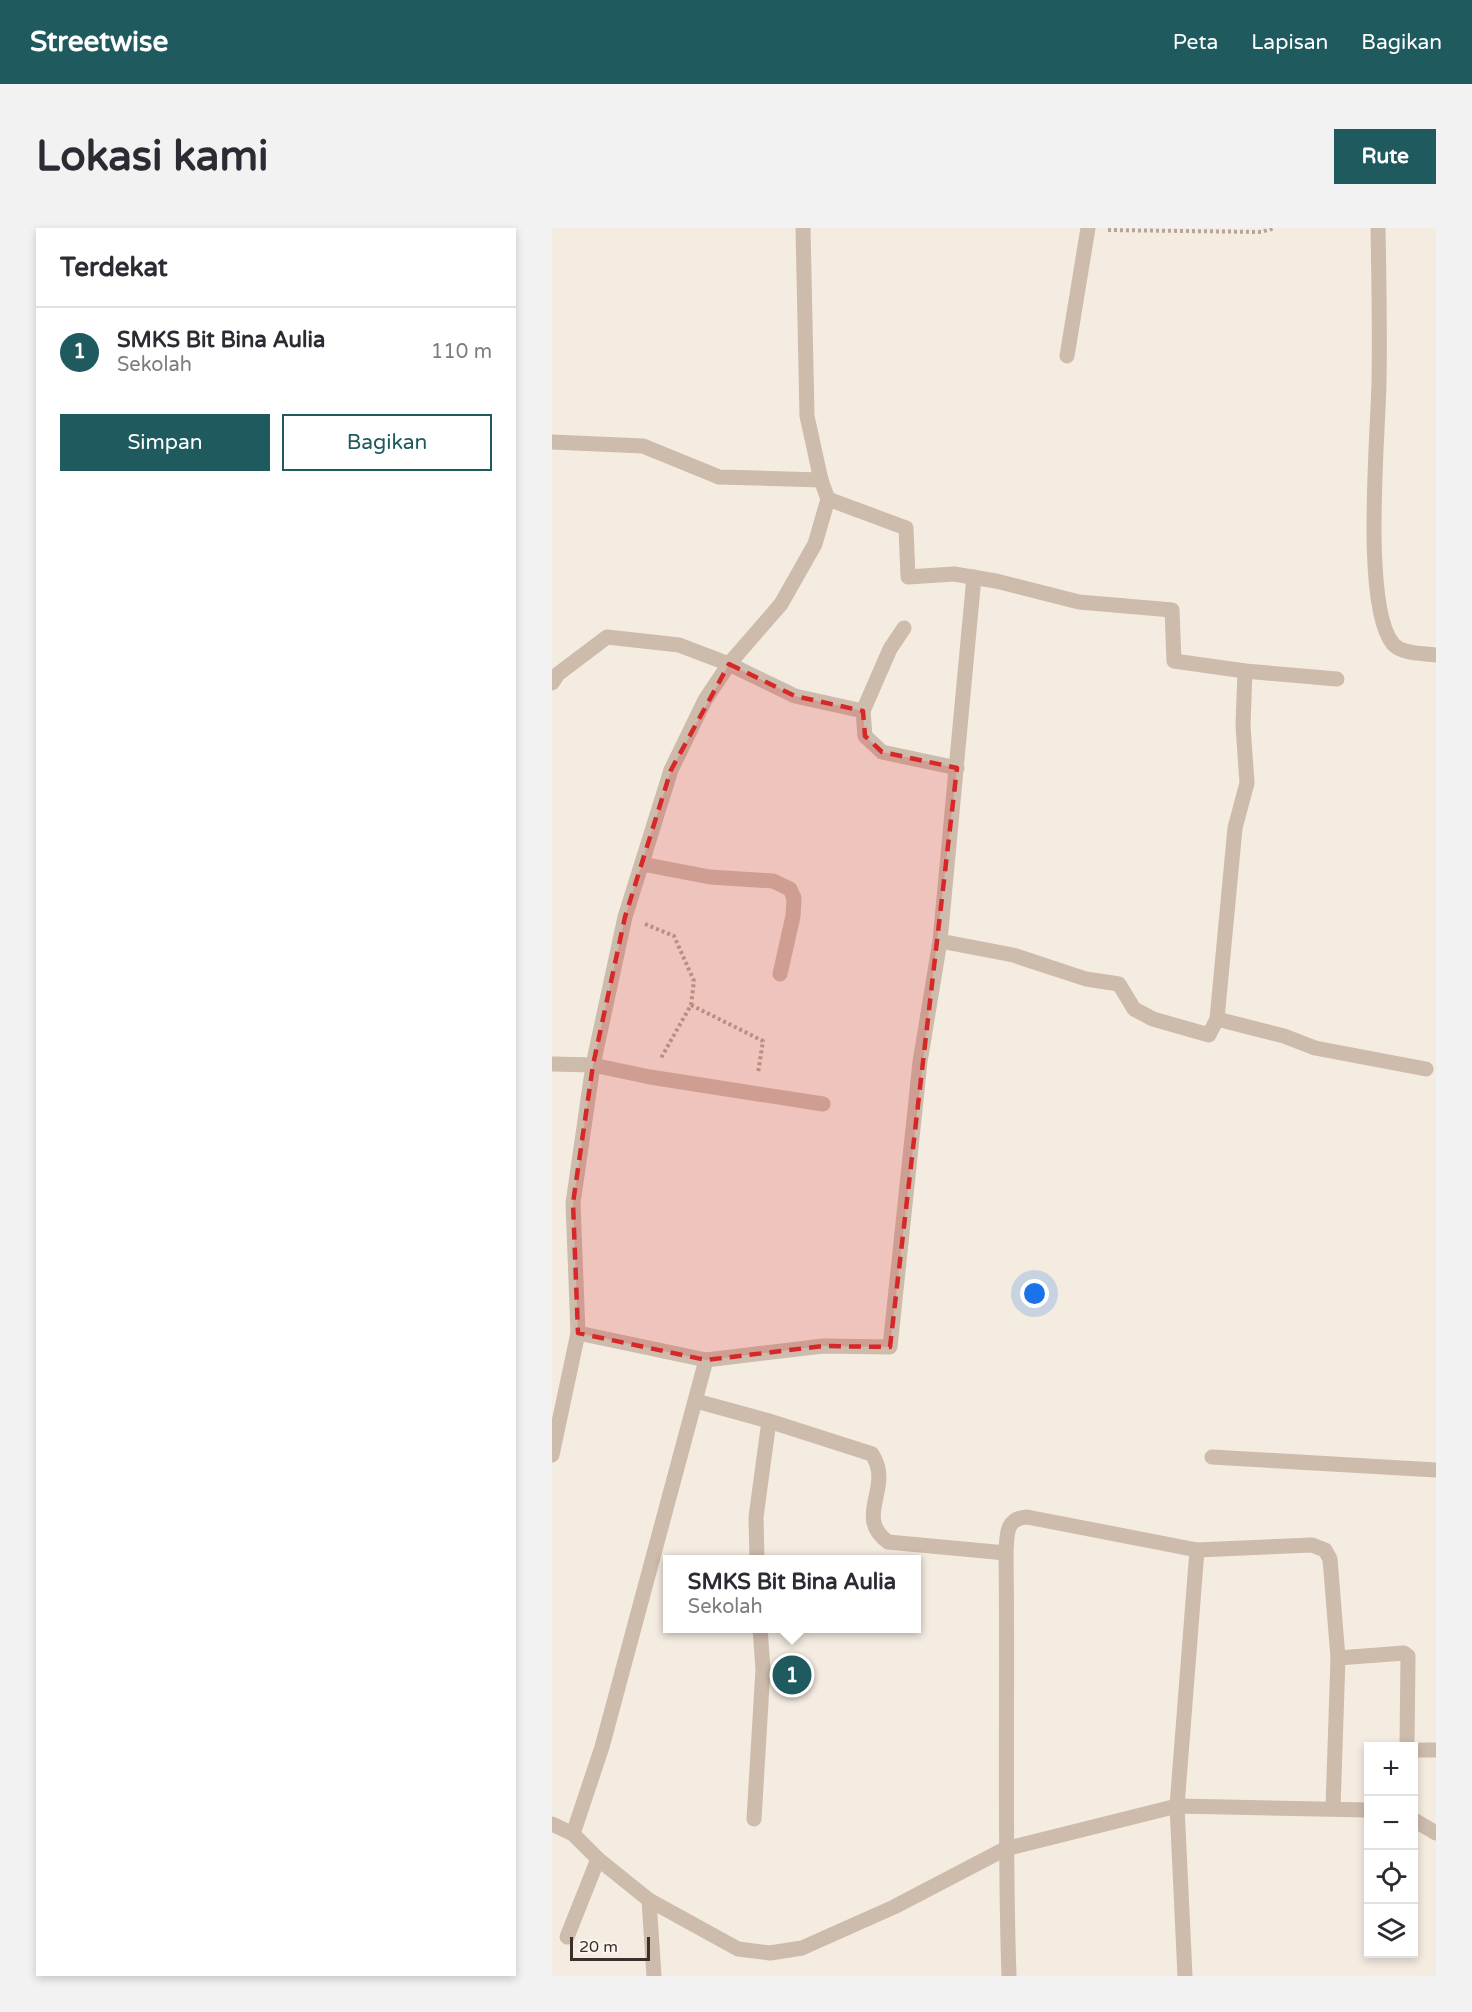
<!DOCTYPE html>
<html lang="id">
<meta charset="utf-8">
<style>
body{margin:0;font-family:"Varela Round",sans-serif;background:#f2f2f3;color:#2b2b33}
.controls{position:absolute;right:18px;bottom:18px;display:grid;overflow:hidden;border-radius:0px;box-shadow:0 3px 9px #0003}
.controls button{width:54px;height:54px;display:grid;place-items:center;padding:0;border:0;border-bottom:2px solid #e1e1e2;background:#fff;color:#2b2b33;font:30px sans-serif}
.scale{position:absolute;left:18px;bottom:15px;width:80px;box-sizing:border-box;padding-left:6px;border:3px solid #3b302b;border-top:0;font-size:16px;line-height:21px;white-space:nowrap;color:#3b302b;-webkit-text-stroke:4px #fbf5ee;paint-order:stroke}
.you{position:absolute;left:483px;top:1066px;width:21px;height:21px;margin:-15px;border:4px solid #fff;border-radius:50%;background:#1a73e8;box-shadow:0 0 0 9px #1a73e833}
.badge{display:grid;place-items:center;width:39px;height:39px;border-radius:50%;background:#1f5a5e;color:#fff;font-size:20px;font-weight:700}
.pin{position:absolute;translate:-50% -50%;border:3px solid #fff;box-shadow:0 2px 6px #0006}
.popup{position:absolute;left:111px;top:1327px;width:258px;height:78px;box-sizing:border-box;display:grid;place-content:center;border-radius:0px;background:#fff;filter:drop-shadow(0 2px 4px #0005);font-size:20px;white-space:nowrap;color:#7c7c81}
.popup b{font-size:22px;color:#2b2b33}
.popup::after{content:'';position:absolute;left:50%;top:100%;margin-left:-12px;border:12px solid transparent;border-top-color:#fff}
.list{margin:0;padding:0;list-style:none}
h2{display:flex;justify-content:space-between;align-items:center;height:78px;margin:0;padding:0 24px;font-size:26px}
h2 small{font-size:20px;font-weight:400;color:#7c7c81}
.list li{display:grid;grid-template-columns:39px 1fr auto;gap:18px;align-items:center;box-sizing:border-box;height:90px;padding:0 24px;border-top:2px solid #e1e1e2}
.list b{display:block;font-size:22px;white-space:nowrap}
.list p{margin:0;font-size:20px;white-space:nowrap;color:#7c7c81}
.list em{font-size:20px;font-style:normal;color:#7c7c81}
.actions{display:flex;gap:12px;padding:18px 24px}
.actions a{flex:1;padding:14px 0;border:2px solid #1f5a5e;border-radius:0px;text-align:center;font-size:21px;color:#1f5a5e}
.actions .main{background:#1f5a5e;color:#fff}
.icon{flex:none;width:33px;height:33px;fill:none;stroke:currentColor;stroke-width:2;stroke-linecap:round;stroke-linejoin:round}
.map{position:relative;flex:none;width:884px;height:1748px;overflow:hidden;border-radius:0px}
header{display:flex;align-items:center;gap:36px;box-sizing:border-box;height:84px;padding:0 30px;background:#1f5a5e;color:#fff}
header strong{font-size:28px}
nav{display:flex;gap:33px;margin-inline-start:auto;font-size:21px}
.intro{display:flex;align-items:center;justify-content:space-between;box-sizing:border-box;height:144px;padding:0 36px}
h1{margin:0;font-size:42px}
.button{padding:15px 27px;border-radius:0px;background:#1f5a5e;color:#fff;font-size:21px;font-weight:700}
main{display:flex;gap:36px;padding:0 36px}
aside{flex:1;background:#fff;border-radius:0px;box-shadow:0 3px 9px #0003}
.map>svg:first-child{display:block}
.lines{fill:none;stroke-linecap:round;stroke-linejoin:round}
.path{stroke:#b9a596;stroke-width:4;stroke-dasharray:3 3;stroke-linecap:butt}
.minor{stroke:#cdbbac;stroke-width:15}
.marked{fill:#d62828;fill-opacity:0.2;stroke:#d62828;stroke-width:4.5;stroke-dasharray:12 8;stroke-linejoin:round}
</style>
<header>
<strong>Streetwise</strong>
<nav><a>Peta</a><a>Lapisan</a><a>Bagikan</a></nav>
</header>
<div class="intro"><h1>Lokasi kami</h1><a class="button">Rute</a></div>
<main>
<aside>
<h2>Terdekat<small></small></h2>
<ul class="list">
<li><span class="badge">1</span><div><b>SMKS Bit Bina Aulia</b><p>Sekolah</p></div><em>110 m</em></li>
</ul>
<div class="actions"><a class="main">Simpan</a><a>Bagikan</a></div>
</aside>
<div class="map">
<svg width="884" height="1748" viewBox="0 0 884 1748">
<rect width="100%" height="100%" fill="#f4ebe1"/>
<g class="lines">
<g class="path">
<polyline points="556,2 709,4 723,0"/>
<polyline points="93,696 122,708 142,753 139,777 109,830"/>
<polyline points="139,777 211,813 206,845"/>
</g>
<g class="minor">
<path d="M826,0c1,52 2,103 1,155 -1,53 -17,223 14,261 9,10 30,9 43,11"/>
<polyline points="515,128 536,0"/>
<polyline points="0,214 91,218 167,249 269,252"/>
<polyline points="276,271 354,300 356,349 402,346 444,353 527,374 620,382 622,433 693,443 785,451"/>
<polyline points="422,349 388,713 461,727 534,751 567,756 582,781 601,791 657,807 665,791 683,600 695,555 691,498 693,443"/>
<polyline points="0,455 6,446 55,409 127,417 177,436 243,468 311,483 338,421 352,400"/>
<polyline points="311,483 313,508 330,524 405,540"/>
<polyline points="90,636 158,649 221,653 238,661 242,670 241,688 228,746"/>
<polyline points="665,791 732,808 763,820 874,841"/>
<polyline points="0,836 41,837 98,849 271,876"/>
<polyline points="26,1105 154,1132 271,1118 338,1119 368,834 388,713"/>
<polyline points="144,1173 217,1193 204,1289 205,1332"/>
<path d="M217,1193l103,33c22,34 -19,62 16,88l118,11"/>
<polyline points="0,1227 26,1105 21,975 41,837 73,689 119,542 153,472 177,436 229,376 263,316 276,271 269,252 255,188 251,0"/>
<polyline points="660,1229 884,1242"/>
<polyline points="786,1430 852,1425 856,1428 855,1518"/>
<polyline points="862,1522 884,1522"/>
<polyline points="202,1591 211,1441 208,1400"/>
<polyline points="862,1592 884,1605"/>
<polyline points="0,1596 21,1606 46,1631 97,1672 186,1721 218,1725 250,1720 342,1679 453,1621 625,1578 816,1582"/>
<polyline points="21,1606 50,1519 154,1132"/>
<polyline points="97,1672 102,1748"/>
<polyline points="15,1709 46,1631"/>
<path d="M457,1748c-5,-141 -1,-282 -3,-423 1,-17 -1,-35 21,-36l170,33 115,-5 13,5 5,9 8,99 -5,150"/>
<polyline points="633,1748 625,1578 645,1322"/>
</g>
</g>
<path class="marked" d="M177,436l66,32 68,15 2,25 17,16 75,16 -67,579 -67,-1 -117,14 -128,-27 -5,-130 20,-138 32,-148 46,-147z"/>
</svg>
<div class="controls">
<button>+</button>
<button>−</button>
<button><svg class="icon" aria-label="locate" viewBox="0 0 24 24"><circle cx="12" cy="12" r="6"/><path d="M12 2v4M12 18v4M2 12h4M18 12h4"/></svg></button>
<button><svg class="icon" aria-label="layers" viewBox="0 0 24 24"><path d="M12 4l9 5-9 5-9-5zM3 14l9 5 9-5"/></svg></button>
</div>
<div class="scale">20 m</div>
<div class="you"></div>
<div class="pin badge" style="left:240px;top:1447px">1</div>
<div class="popup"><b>SMKS Bit Bina Aulia</b>Sekolah</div>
</div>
</main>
